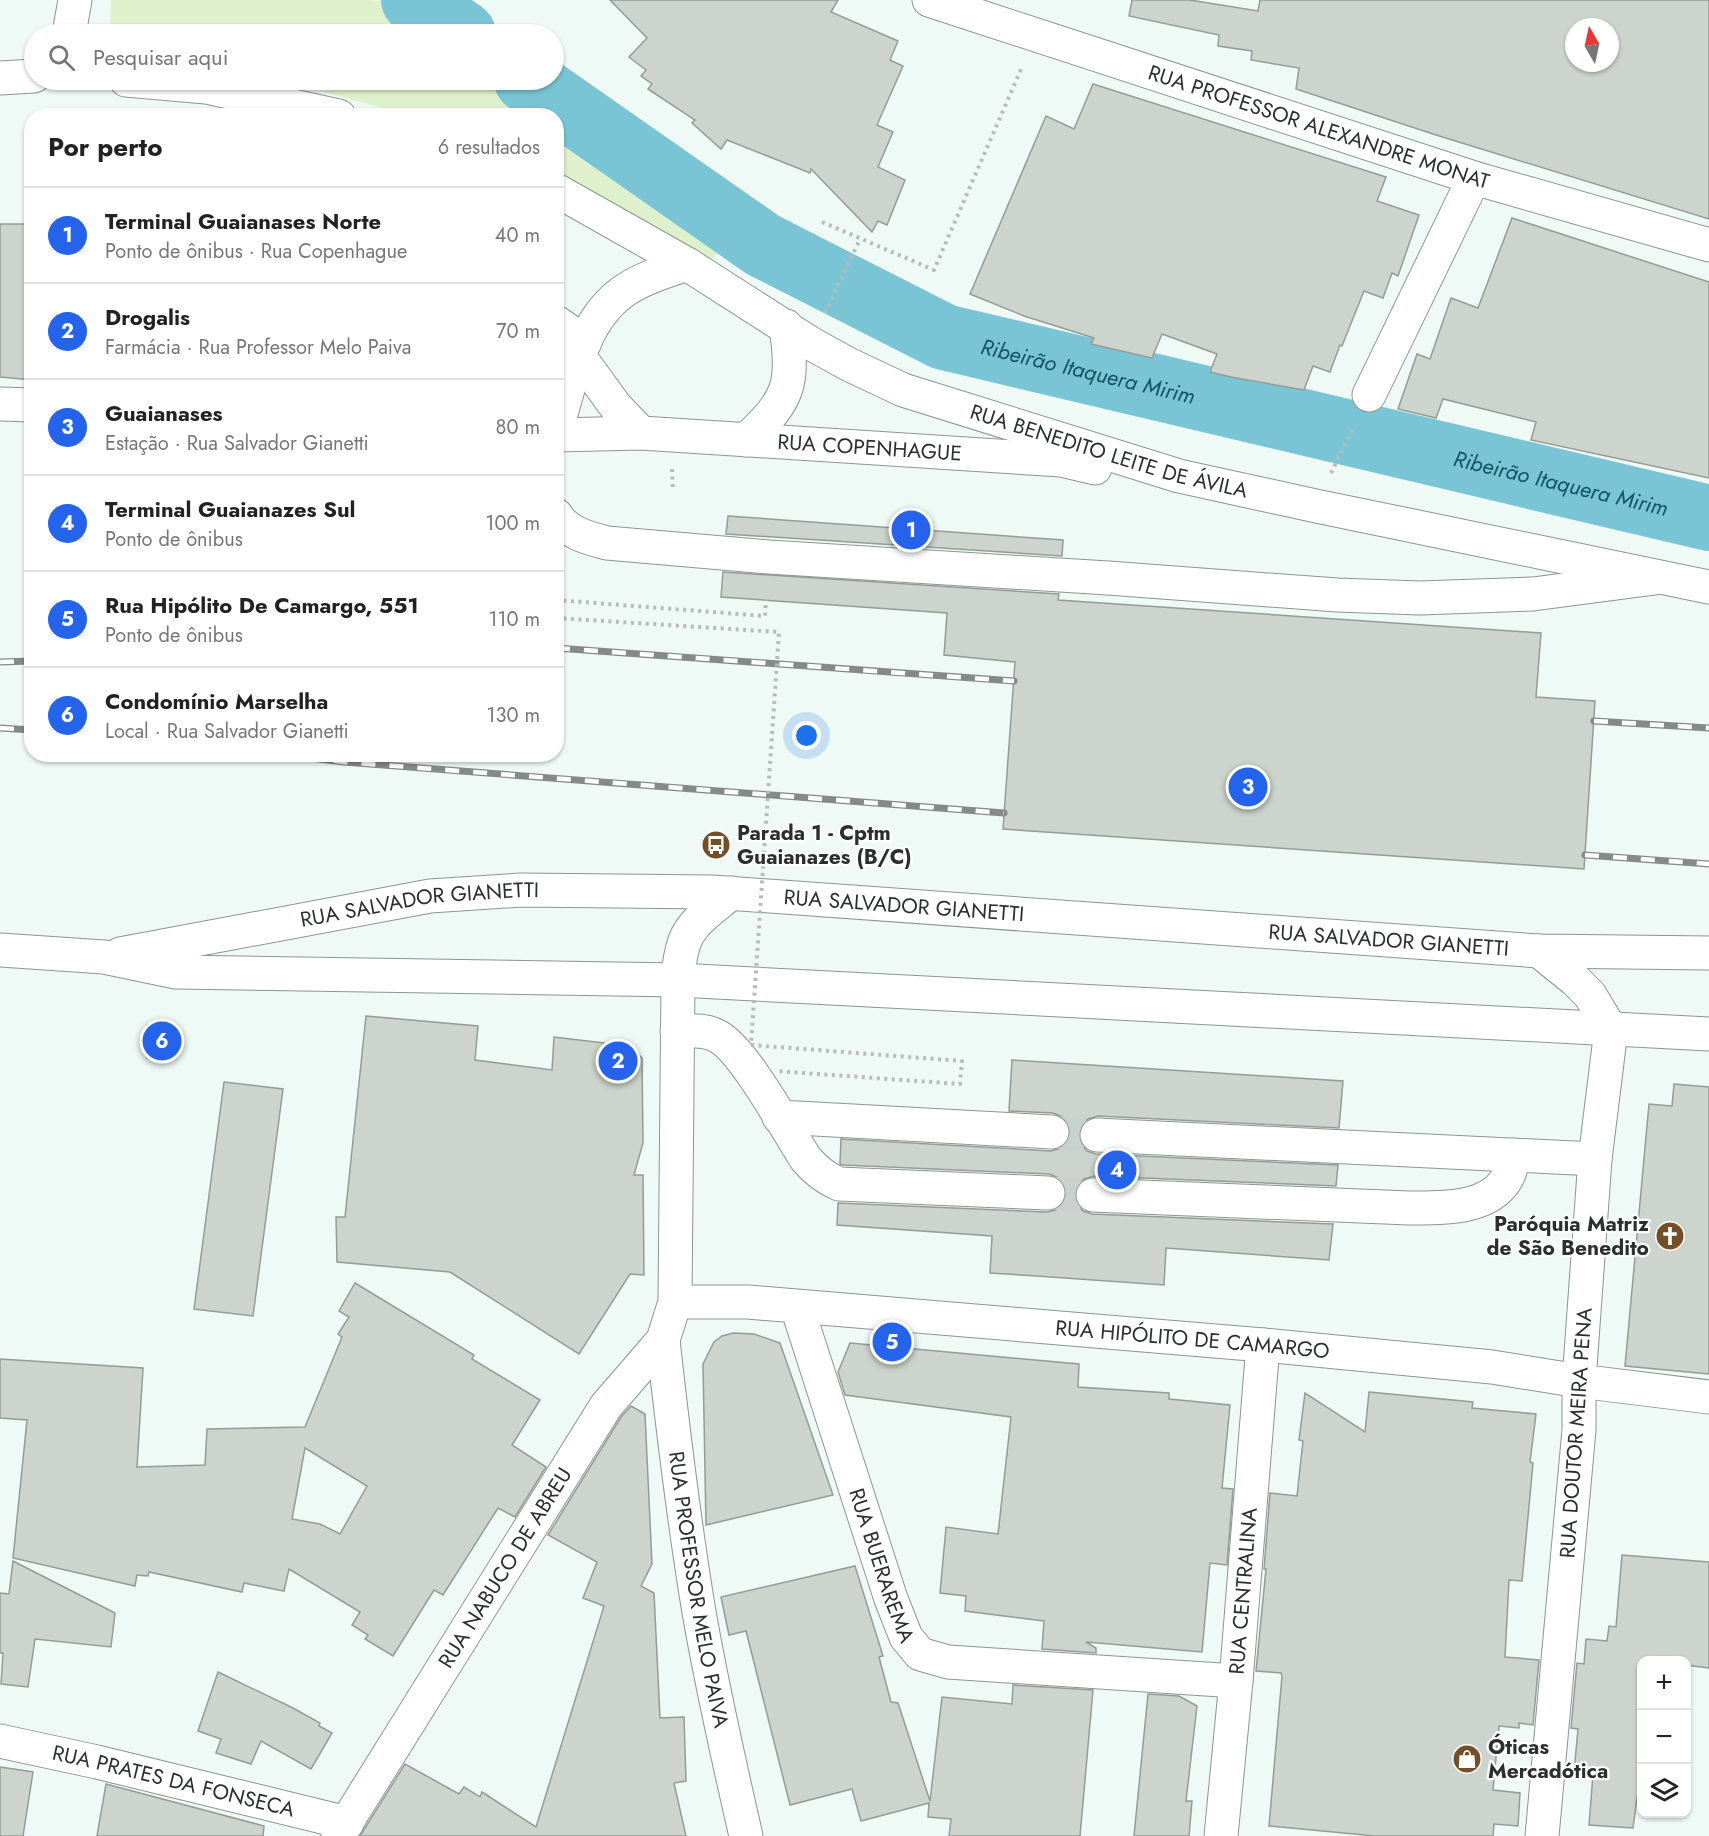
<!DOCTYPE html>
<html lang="pt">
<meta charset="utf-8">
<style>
body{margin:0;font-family:Jost,sans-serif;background:#f6f6f6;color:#222}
.controls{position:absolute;right:18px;bottom:18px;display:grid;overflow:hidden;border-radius:12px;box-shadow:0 2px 4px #0004}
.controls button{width:54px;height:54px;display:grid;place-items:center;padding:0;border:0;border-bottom:2px solid #e0e0e0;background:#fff;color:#222;font:30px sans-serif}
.compass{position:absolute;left:1565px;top:18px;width:54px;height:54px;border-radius:50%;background:#fff;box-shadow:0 2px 4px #0004;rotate:351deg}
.you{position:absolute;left:807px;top:736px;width:21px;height:21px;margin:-15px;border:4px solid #fff;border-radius:50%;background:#1a73e8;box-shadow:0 0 0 9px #1a73e833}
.badge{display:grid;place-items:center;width:39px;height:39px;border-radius:50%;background:#2563eb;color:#fff;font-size:20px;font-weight:700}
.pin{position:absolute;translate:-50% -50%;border:3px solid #fff;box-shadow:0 2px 6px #0006}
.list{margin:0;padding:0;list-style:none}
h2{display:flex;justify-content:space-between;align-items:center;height:78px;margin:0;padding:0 24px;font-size:26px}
h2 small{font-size:20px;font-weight:400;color:#767676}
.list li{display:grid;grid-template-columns:39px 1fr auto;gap:18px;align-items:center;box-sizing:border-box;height:96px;padding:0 24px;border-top:2px solid #e0e0e0}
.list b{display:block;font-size:22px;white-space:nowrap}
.list p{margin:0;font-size:20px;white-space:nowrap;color:#767676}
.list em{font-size:20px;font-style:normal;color:#767676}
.icon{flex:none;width:33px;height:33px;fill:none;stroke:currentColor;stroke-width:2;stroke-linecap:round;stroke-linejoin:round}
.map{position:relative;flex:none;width:1709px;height:1836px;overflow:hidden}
.search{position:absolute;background:#fff;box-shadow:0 2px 4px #0004;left:24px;top:24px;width:540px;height:66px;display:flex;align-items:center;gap:15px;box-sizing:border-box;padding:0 21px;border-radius:33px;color:#767676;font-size:22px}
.panel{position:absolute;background:#fff;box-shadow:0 2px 4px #0004;left:24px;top:108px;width:540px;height:654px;border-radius:24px}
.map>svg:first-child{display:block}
.green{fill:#dff1cc}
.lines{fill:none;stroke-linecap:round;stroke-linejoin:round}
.river{stroke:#79c5d5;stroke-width:66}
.building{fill:#ccd4cd;stroke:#949c95;stroke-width:1.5;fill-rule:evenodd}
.minor-tunnel{stroke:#c8d1ce;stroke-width:33;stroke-dasharray:33 16;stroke-linecap:butt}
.minor-casing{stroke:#8b9691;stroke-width:35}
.major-casing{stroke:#8b9691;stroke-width:35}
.path{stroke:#b4bdba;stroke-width:4;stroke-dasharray:3 4.5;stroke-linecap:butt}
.minor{stroke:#fff;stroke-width:33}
.major{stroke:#fff;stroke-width:33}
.rail-casing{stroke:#838a87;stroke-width:7}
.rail{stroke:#fff;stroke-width:4.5;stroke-dasharray:14;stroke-linecap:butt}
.path-bridge{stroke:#b4bdba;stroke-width:4;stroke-dasharray:3 4.5;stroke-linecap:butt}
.labels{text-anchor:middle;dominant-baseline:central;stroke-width:4.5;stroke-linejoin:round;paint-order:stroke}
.street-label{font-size:21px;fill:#2b2f2d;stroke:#fff}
.poi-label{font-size:21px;font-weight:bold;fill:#2b2f2d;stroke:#fff;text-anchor:start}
.water-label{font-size:22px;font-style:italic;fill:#125460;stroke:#fff}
</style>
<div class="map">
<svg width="1709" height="1836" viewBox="0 0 1709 1836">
<rect width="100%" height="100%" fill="#effaf6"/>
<g class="green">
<path d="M111,0h260c35,3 46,12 72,34h-333z"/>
<polygon points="270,80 495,80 541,115 409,115 290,83"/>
<polygon points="556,127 722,249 711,260 557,180"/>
</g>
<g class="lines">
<g class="river">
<polyline points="414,0 463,34"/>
<path id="s1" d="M527,80l236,165 181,92 765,181"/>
</g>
</g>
<g class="building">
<polygon points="610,0 838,0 831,12 898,41 890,60 903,66 877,125 893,132 878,167 905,180 887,225 878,221 872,232 811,169 810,173 727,140 721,149 692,123 695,120 648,89 652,84 641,76 646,70 629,57 647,38"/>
<path d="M1132,0h58l68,11 2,-11h449v219l-273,-84 -140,-46 3,-21 -48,-8 1,-9 -34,-5 1,-11 -90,-19zM1574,27h36v36h-36z"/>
<polygon points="1093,84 1386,177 1377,201 1419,215 1398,276 1392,273 1383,298 1364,291 1342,346 1340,345 1330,372 1313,366 1304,390 1231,377 1210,372 1217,354 1162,334 1152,358 1091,344 1094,338 1024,316 970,294 1046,116 1074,129"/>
<polygon points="1512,218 1709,282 1709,478 1531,440 1536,422 1443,399 1436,418 1398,409 1417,354 1430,359 1451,298 1478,308"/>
<polygon points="0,224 32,224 32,380 0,377"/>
<polygon points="728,516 1063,540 1062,556 726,534"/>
<polygon points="723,572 1059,594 1058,600 1541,633 1536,697 1595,701 1584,869 1003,829 1015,662 944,655 947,613 721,597"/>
<polygon points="366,1016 478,1026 475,1060 552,1070 554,1037 630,1046 642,1058 643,1143 634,1175 643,1175 644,1275 630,1274 579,1354 450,1272 337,1262 336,1217 345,1217"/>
<polygon points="147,1025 177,1025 176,1058 147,1058"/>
<polygon points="1012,1060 1343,1081 1339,1128 1098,1116 1088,1119 1082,1124 1078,1134 1081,1144 1087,1151 1096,1154 1338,1165 1336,1186 1094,1176 1084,1179 1077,1185 1074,1194 1077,1204 1083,1211 1092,1214 1333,1224 1329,1260 1166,1248 1164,1285 1036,1276 990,1273 992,1236 837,1225 838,1203 1047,1212 1056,1210 1063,1204 1067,1194 1065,1185 1059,1178 1049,1174 843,1165 840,1164 841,1139 1051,1151 1061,1148 1068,1142 1071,1134 1069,1124 1063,1117 1053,1113 1009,1111"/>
<polygon points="224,1082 283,1089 253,1316 194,1309"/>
<polygon points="1674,1084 1709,1087 1709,1374 1625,1366 1649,1104 1672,1106"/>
<path d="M355,1283l119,72 -2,4 68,41 -28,45 34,22 -31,50 -17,-9 -55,87 -9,-5 -41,66 -28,-17 3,-4 -16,-10 8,-13 -71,-43 -5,22 -40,-8 -2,9 -93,-20 -1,4 -11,-1 -2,11 -122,-28 14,-138 -27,-2v-59l143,9 -6,99 68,-2 2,-36 98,-2 37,-90 -4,-3 11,-17 -10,-6zM305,1448l62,38 -27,48 -20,-10 -28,-5z"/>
<polygon points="733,1333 754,1334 780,1343 833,1495 706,1525 703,1364 714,1342 722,1336"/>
<polygon points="850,1343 1079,1364 1078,1387 1169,1393 1169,1399 1230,1405 1222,1488 1233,1489 1227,1565 1210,1563 1202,1652 1086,1642 1096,1648 1096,1653 1042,1649 1044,1621 965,1611 966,1596 940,1593 946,1527 998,1534 1011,1417 845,1395 838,1372"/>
<polygon points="1369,1392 1473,1402 1472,1408 1536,1414 1530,1462 1533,1463 1522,1581 1509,1580 1505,1657 1539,1660 1533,1725 1519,1723 1519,1728 1499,1726 1493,1790 1520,1793 1518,1826 1494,1824 1493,1836 1375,1836 1269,1826 1282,1676 1281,1673 1256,1671 1266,1569 1264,1569 1270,1493 1297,1496 1303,1441 1299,1440 1305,1393 1365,1432"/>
<polygon points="631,1406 645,1414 652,1564 641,1586 654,1593 660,1718 684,1717 686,1781 674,1783 686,1836 360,1836 405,1764 459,1794 464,1787 480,1797 482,1792 536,1827 604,1606 583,1598 597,1562 548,1535 621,1417"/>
<polygon points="1622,1555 1709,1562 1709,1668 1686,1665 1686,1660 1641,1660 1641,1769 1633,1828 1589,1825 1593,1774 1574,1772 1578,1729 1571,1728 1577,1663 1584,1664 1586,1639 1607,1641 1609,1626 1616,1627"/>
<polygon points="13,1561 115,1613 111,1647 35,1639 28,1687 1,1684 3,1653 0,1653 0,1593 9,1594"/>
<polygon points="855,1566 883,1656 879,1657 891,1702 898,1703 930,1801 942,1697 1012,1704 1013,1685 1093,1690 1080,1836 949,1836 951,1819 928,1817 929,1803 861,1821 852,1789 790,1805 746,1631 729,1635 721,1597"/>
<polygon points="218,1672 293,1708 320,1723 319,1726 332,1733 311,1769 261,1741 251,1764 216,1753 221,1739 198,1731"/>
<polygon points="1148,1694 1179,1696 1197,1706 1186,1801 1192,1801 1189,1836 1134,1836"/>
<polygon points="0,1767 33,1772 23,1836 0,1836"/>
<polygon points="106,1784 264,1826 263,1836 97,1836"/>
</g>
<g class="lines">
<g class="minor-tunnel">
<polyline points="1052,1132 1097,1135"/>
<polyline points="1048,1193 1093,1195"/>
</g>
<g class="minor-casing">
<g id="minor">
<path id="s2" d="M929,0l545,178 235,67"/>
<polyline points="69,34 75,0"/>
<polyline points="556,322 585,342"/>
<polyline points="1369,395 1474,178"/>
<path d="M556,515c11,18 32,23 51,28l162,14 339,21 229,17 83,3 113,-4 122,-16"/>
<polyline points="1539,951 1575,980 1590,995 1611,1030 1595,1159 1579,1381 1579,1430 1542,1836"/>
<path d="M677,1031c13,0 28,-2 40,5 27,13 71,96 89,123 10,12 19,19 33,25l209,9"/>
<polyline points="779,1117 1052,1132"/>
<polyline points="1097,1135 1595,1159"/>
<path d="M1093,1195l316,13c32,0 80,2 98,-30 4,-6 5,-16 7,-23"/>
<path id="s3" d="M675,1302h73l515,43 229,22 87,14 130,16"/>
<path id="s4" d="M797,1307l94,292 15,38 14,17 28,8 288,19"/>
<path id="s5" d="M663,1340c10,91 21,182 36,272 13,75 30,150 47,224"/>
<path id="s6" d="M0,1741l97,21 250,61"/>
<path id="s7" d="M338,1836l268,-430 57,-66 12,-38 3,-322"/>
<path id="s8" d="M1221,1836l15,-155 27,-336"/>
</g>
</g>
<g class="major-casing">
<g id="major">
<polyline points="0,78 34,76"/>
<polyline points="126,80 206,87 339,116"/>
<path id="s9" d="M556,190l131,74 123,79 38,21 55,26 276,86 137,30 393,81"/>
<polyline points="579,356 616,407 641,433"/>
<polyline points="0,404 32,405"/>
<path d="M556,431c15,-48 25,-113 71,-142 18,-12 40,-18 60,-25"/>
<path id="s10" d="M556,435l85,-2 420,27 34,8"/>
<path d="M746,440c44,-41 48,-55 40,-114"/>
<polyline points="0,950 104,957 176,972 678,980 1709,1034"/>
<path id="s11" d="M120,954l310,-58 91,-6 191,2 827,59 170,2"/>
<path d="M678,980c3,-52 15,-55 53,-87"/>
</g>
</g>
<g class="path">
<polyline points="822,222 934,270 1022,67"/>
<polyline points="825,313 860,239"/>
<polyline points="672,469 673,489"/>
<polyline points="1331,473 1354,426"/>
<polyline points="556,600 765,616 766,600"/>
</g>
<use href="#minor" class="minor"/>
<use href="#major" class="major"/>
<g class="rail-casing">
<g id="rail">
<polyline points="556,648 1014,681"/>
<polyline points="0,662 32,661"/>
<polyline points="1594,721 1709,728"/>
<polyline points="0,728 32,730"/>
<polyline points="278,754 344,762 1004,813"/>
<polyline points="1585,855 1709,864"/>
</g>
</g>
<use href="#rail" class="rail"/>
<polyline class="path-bridge" points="556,618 779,632 751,1045 962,1061 960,1084 775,1071"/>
</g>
<defs>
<g id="bus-disc" transform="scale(1.5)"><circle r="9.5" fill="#734f29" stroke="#fff"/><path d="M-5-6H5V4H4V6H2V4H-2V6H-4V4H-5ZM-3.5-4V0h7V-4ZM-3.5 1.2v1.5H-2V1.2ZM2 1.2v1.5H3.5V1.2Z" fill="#fff"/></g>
<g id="church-disc" transform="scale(1.5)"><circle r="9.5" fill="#734f29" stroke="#fff"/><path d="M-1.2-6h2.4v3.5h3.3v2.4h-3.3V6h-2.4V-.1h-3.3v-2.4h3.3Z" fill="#fff"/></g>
<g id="shop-disc" transform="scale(1.5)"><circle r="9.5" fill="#734f29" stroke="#fff"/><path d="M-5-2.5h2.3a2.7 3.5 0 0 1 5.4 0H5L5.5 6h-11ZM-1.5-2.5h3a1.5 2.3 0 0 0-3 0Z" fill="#fff"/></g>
</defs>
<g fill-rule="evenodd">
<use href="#bus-disc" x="716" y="845"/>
<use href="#church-disc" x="1670" y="1236"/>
<use href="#shop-disc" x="1467" y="1759"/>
</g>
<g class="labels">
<g class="street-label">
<text stroke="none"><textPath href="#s2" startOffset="410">RUA PROFESSOR ALEXANDRE MONAT</textPath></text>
<text stroke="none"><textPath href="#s10" startOffset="314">RUA COPENHAGUE</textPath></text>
<text stroke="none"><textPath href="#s9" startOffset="616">RUA BENEDITO LEITE DE ÁVILA</textPath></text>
<text stroke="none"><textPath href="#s11" startOffset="790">RUA SALVADOR GIANETTI</textPath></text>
<text stroke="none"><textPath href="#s11" startOffset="304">RUA SALVADOR GIANETTI</textPath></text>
<text stroke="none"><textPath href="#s11" startOffset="1276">RUA SALVADOR GIANETTI</textPath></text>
<text stroke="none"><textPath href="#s3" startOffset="519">RUA HIPÓLITO DE CAMARGO</textPath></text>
<text transform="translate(1576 1433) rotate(-86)">RUA DOUTOR MEIRA PENA</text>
<text stroke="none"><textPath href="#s4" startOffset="272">RUA BUERAREMA</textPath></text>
<text stroke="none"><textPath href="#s7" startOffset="316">RUA NABUCO DE ABREU</textPath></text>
<text stroke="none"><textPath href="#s5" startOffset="252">RUA PROFESSOR MELO PAIVA</textPath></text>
<text stroke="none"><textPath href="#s8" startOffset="246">RUA CENTRALINA</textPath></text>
<text stroke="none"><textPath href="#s6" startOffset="178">RUA PRATES DA FONSECA</textPath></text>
</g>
<g class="poi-label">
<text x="737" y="833">Parada 1 - Cptm<tspan x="737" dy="24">Guaianazes (B/C)</tspan></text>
<text x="1649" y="1224" text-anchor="end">Paróquia Matriz<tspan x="1649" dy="24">de São Benedito</tspan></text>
<text x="1488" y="1747">Óticas<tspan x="1488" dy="24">Mercadótica</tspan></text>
</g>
<g class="water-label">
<text stroke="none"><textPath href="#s1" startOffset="639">Ribeirão Itaquera Mirim</textPath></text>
<text stroke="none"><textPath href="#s1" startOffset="1125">Ribeirão Itaquera Mirim</textPath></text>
</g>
</g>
</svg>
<div class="controls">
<button>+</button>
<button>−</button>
<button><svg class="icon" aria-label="layers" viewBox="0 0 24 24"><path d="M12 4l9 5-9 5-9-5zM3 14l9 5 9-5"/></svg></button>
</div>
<svg class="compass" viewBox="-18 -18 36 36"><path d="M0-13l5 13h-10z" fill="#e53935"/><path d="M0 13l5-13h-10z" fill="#767676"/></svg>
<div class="you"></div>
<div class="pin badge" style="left:911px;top:530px">1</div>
<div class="pin badge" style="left:618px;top:1061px">2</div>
<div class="pin badge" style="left:1248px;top:787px">3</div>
<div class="pin badge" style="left:1117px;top:1170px">4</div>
<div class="pin badge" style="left:892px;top:1342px">5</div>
<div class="pin badge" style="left:162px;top:1041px">6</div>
<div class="search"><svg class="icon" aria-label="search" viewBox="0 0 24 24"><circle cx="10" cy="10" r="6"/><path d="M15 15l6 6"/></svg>Pesquisar aqui</div>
<section class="panel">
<h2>Por perto<small>6 resultados</small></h2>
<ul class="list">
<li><span class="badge">1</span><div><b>Terminal Guaianases Norte</b><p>Ponto de ônibus · Rua Copenhague</p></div><em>40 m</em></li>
<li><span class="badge">2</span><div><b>Drogalis</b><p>Farmácia · Rua Professor Melo Paiva</p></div><em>70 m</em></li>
<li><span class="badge">3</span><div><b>Guaianases</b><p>Estação · Rua Salvador Gianetti</p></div><em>80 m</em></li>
<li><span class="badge">4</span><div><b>Terminal Guaianazes Sul</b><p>Ponto de ônibus</p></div><em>100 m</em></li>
<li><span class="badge">5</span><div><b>Rua Hipólito De Camargo, 551</b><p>Ponto de ônibus</p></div><em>110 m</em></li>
<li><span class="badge">6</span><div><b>Condomínio Marselha</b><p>Local · Rua Salvador Gianetti</p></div><em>130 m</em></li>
</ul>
</section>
</div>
